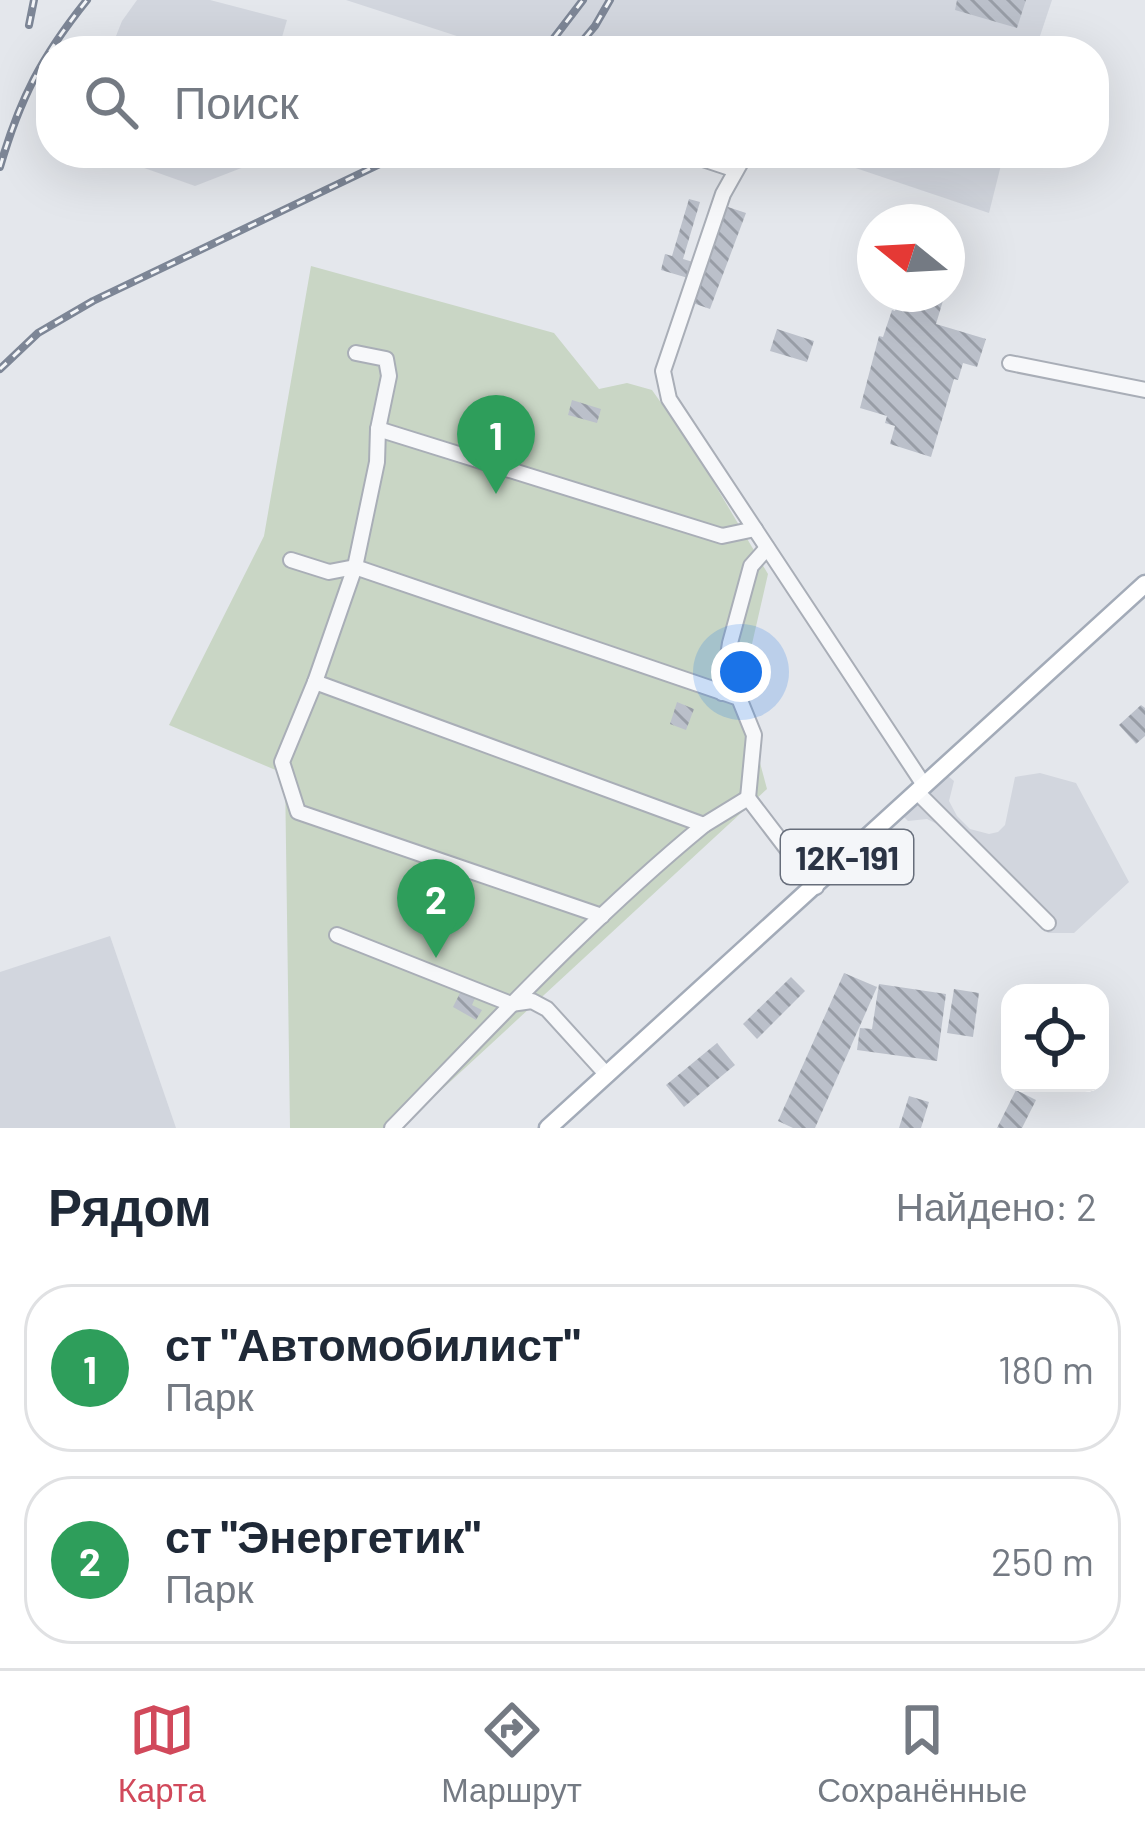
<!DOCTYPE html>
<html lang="ru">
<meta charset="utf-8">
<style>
body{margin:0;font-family:Barlow,sans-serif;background:#f2f2f3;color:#1f2937}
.controls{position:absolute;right:36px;bottom:36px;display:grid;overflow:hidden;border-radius:24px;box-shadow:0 12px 48px #0002}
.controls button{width:108px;height:108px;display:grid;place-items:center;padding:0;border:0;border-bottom:3px solid #e0e1e3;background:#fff;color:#1f2937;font:60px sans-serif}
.compass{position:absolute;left:857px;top:204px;width:108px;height:108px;border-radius:50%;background:#fff;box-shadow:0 12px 48px #0002;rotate:288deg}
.you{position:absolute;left:741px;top:672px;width:42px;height:42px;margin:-30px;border:9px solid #fff;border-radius:50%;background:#1a73e8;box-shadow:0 0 0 18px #1a73e833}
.badge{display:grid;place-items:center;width:78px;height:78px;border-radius:50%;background:#d1495b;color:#fff;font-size:39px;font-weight:700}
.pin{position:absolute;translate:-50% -99px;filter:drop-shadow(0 3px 6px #0008)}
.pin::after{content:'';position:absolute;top:63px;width:42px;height:36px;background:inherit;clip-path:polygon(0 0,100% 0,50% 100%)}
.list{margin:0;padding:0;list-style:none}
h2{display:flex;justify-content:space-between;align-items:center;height:156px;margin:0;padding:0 48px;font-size:51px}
h2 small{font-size:39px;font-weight:400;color:#747a83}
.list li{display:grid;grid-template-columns:78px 1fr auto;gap:36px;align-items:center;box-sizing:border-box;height:168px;margin:0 24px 24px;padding:0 24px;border:3px solid #e0e1e3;border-radius:48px}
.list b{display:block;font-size:45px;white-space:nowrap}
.list p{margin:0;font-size:39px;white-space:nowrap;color:#747a83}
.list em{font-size:39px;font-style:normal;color:#747a83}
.icon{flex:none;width:66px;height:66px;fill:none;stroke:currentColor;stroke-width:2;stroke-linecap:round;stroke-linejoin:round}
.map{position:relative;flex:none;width:1145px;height:1128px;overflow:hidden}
.search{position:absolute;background:#fff;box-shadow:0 12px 48px #0002;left:36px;right:36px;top:36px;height:132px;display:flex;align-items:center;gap:30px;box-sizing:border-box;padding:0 42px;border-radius:48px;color:#747a83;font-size:45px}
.sheet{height:540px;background:#fff}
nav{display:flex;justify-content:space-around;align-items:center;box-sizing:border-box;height:168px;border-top:3px solid #e0e1e3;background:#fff;font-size:33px;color:#747a83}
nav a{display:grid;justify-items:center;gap:6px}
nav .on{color:#d1495b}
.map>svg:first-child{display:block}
.built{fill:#d2d6de}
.garden{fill:#c9d6c5}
.building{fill:url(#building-back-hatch)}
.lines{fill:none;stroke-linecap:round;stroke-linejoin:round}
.minor-casing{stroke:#a9aeb7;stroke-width:18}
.major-casing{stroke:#a3abb8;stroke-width:21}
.minor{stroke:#f7f8fa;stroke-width:14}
.major{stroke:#fff;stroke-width:16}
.rail-casing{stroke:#7d8696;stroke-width:8}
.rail{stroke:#f4f6f9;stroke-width:3;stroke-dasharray:9;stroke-linecap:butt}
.labels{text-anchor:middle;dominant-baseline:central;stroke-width:9;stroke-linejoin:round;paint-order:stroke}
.shield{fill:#f4f6f9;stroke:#676e7b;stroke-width:3}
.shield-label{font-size:33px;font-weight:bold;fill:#2b3445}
</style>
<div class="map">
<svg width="1145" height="1128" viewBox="0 0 1145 1128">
<defs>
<pattern id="building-back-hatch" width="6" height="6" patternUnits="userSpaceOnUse" patternTransform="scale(3)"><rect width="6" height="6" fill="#bbc0ca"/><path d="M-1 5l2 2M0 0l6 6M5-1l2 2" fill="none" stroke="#989da6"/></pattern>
</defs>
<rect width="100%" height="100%" fill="#e4e7ec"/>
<g class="built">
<polygon points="137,0 210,0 287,20 278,51 110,51 122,21"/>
<polygon points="346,0 1052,0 1035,51 541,51 528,39 517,51 503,51"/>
<polygon points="102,153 248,153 244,167 195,186"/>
<polygon points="811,153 1004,153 989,213"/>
<polygon points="1040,773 1076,783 1129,882 1074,933 1048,933 945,828 927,819 908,821 904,817 948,776 954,781 949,801 957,816 970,829 989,834 998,832 1005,825 1015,777"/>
<polygon points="110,936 176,1128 0,1128 0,972"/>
</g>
<polygon class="garden" points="311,266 554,333 599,389 627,383 652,390 695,451 768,574 741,692 767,789 400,1128 290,1128 285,774 169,725 264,536"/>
<g class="building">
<polygon points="957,0 1026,0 1017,28 955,10"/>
<polygon points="921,153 991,153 983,160 967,166 949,166 932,161"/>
<polygon points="689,199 700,202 683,259 693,262 688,278 661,270 665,254 672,256"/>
<polygon points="725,206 746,213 710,309 690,302"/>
<polygon points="911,294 945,294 936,324 986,339 977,367 963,363 958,380 954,379 931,457 890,444 895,426 885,423 887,416 860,408 879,336 883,337 892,310 895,311 899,297 909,300"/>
<polygon points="777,329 814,341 807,362 770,351"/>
<polygon points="572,400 601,409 597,423 568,415"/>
<polygon points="677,702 694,709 686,730 670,724"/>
<polygon points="1141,705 1145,708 1145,736 1136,744 1119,725"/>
<polygon points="844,973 877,987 815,1128 793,1128 778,1121"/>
<polygon points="791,977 805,991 757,1039 743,1024"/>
<polygon points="879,984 946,994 937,1061 857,1050 860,1028 872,1029"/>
<polygon points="462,989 476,996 472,1005 482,1010 476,1020 453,1007"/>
<polygon points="954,989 979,993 973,1037 947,1033"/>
<polygon points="717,1043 735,1065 684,1107 666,1085"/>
<polygon points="1016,1090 1036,1100 1022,1128 997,1128"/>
<polygon points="909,1096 929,1102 921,1128 899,1128"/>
</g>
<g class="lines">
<g class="minor-casing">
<g id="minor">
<polyline points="685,153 736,170"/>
<polyline points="746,153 723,194 663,371 669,399 924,785"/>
<polyline points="356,353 386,359 389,376 378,429 377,462 355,567 315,682 282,762 298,812 602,916"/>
<polyline points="1010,363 1145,390"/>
<polyline points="378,429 722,536 755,529"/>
<polyline points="291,560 329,572 355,567 739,698 754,735 748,798"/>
<polyline points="315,682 704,825 748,798 816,887"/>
<polyline points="722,693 730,643 751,566 767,548"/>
<polyline points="917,792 1048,923"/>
<polyline points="337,935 511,1004 532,1001 547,1009 607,1075"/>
<path d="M392,1128c101,-104 200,-211 312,-303"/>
</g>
</g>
<g class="major-casing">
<polyline id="major" points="548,1128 1145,584"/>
</g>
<use href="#minor" class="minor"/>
<use href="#major" class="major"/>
<g class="rail-casing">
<g id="rail">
<polyline points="29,25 34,0"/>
<polyline points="544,51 583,0"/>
<polyline points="574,51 595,26 610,0"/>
<path d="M0,167c20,-69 42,-111 87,-167"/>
<polyline points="0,369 38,333 93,301 403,153"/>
</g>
</g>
<use href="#rail" class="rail"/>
</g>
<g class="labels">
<rect class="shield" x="781" y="830" width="132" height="54" rx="9"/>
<g class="shield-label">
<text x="847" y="857">12К-191</text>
</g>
</g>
</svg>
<div class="controls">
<button><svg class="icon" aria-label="locate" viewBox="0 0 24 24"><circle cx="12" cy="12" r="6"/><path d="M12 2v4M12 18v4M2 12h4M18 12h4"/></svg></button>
</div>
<svg class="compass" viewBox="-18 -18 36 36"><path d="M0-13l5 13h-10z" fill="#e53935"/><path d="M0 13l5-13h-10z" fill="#747a83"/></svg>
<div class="you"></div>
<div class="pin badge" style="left:496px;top:494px;background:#2e9e5b">1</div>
<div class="pin badge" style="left:436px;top:958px;background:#2e9e5b">2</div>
<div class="search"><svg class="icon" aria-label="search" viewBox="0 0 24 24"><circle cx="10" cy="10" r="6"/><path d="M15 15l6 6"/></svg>Поиск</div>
</div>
<section class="sheet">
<h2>Рядом<small>Найдено: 2</small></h2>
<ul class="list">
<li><span class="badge" style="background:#2e9e5b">1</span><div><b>ст &quot;Автомобилист&quot;</b><p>Парк</p></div><em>180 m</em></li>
<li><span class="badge" style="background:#2e9e5b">2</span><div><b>ст &quot;Энергетик&quot;</b><p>Парк</p></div><em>250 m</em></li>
</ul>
</section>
<nav>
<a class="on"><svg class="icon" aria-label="map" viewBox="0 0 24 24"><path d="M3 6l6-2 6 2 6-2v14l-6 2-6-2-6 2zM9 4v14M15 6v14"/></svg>Карта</a>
<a><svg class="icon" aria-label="directions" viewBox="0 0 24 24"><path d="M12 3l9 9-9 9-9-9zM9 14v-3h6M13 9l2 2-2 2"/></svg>Маршрут</a>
<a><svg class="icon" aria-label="saved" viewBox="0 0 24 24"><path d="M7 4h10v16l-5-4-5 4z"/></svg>Сохранённые</a>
</nav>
